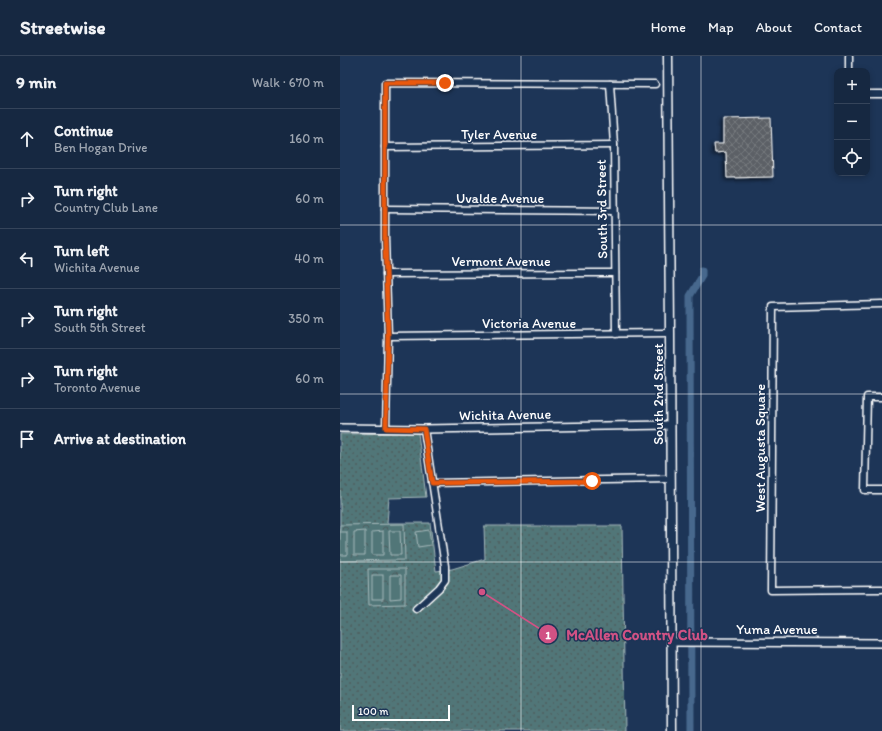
<!DOCTYPE html>
<meta charset="utf-8">
<style>
body{margin:0;font-family:Itim,sans-serif;background:#1f3048;color:#f1f3f6}
.controls{position:absolute;right:12px;top:12px;display:grid;overflow:hidden;border-radius:8px;box-shadow:0 2px 6px #0003}
.controls button{width:36px;height:36px;display:grid;place-items:center;padding:0;border:0;border-bottom:1px solid #35445a;background:#162841;color:#f1f3f6;font:20px sans-serif}
.scale{position:absolute;left:12px;bottom:10px;width:98px;box-sizing:border-box;padding-left:4px;border:2px solid #fff;border-top:0;font-size:11px;line-height:14px;white-space:nowrap;color:#fff;-webkit-text-stroke:3px #1d3557;paint-order:stroke}
.stop{position:absolute;width:12px;height:12px;margin:-9px;border:3px solid #ea580c;border-radius:50%;background:#fff}
.stop.end{background:#ea580c;border-color:#fff;box-shadow:0 1px 4px #0008}
.list{margin:0;padding:0;list-style:none}
h2{display:flex;justify-content:space-between;align-items:center;height:52px;margin:0;padding:0 16px;font-size:17px}
h2 small{font-size:13px;font-weight:400;color:#9ea6b1}
.list li{display:grid;grid-template-columns:26px 1fr auto;gap:12px;align-items:center;box-sizing:border-box;height:60px;padding:0 16px;border-top:1px solid #35445a}
.list b{display:block;font-size:15px;white-space:nowrap}
.list p{margin:0;font-size:13px;white-space:nowrap;color:#9ea6b1}
.list em{font-size:13px;font-style:normal;color:#9ea6b1}
.icon{flex:none;width:22px;height:22px;fill:none;stroke:currentColor;stroke-width:2;stroke-linecap:round;stroke-linejoin:round}
.map{position:relative;flex:none;width:542px;height:675px;overflow:hidden}
header{display:flex;align-items:center;gap:24px;box-sizing:border-box;height:56px;padding:0 20px;background:#162841;border-bottom:1px solid #35445a}
header strong{font-size:19px}
nav{display:flex;gap:22px;margin-inline-start:auto;font-size:14px}
main{display:flex}
aside{flex:1;background:#162841}
.map>svg:first-child{display:block}
.grass{fill:url(#grass-dots);stroke:#a8babc}
.park{fill:url(#park-crowns);stroke:#a8babc}
.garden{fill:#517678;stroke:#a8babc}
.lines{fill:none;stroke-linecap:round;stroke-linejoin:round}
.canal{stroke:#47688d;stroke-width:7}
.building{fill:url(#building-cross-hatch);stroke:#fff;filter:url(#shadow)}
.minor-casing{stroke:#fff;stroke-width:9}
.tertiary-casing{stroke:#fff;stroke-width:10}
.secondary-casing{stroke:#fff;stroke-width:11}
.minor{stroke:#1d3557;stroke-width:6}
.tertiary{stroke:#1d3557;stroke-width:7}
.secondary{stroke:#1d3557;stroke-width:8}
.route{stroke:#ea580c;stroke-width:5}
.grid{fill:none;stroke:#fff;stroke-width:1;stroke-opacity:0.55}
.labels{text-anchor:middle;dominant-baseline:central;stroke-width:3;stroke-linejoin:round;paint-order:stroke}
.street-label{font-size:14px;fill:#fff;stroke:#1d3557}
.leader{fill:none;stroke:#d15284;stroke-width:1.5}
.callout-dot{fill:#d15284;stroke:#1d3557;stroke-width:1.5}
.mark-label{font-size:12px;text-anchor:middle;font-weight:bold;fill:#fff}
.callout-label{font-size:15px;text-anchor:middle;font-weight:bold;fill:#d15284;stroke:#1d3557;stroke-width:3;stroke-linejoin:round;paint-order:stroke}
</style>
<header>
<strong>Streetwise</strong>
<nav><a>Home</a><a>Map</a><a>About</a><a>Contact</a></nav>
</header>
<main>
<aside>
<h2>9 min<small>Walk · 670 m</small></h2>
<ul class="list">
<li><svg class="icon" aria-label="ahead" viewBox="0 0 24 24"><path d="M12 20V5M6 11l6-6 6 6"/></svg><div><b>Continue</b><p>Ben Hogan Drive</p></div><em>160 m</em></li>
<li><svg class="icon" aria-label="right" viewBox="0 0 24 24"><path d="M7 20v-9h11M14 6l5 5-5 5"/></svg><div><b>Turn right</b><p>Country Club Lane</p></div><em>60 m</em></li>
<li><svg class="icon" aria-label="left" viewBox="0 0 24 24"><path d="M17 20v-9H6M10 6l-5 5 5 5"/></svg><div><b>Turn left</b><p>Wichita Avenue</p></div><em>40 m</em></li>
<li><svg class="icon" aria-label="right" viewBox="0 0 24 24"><path d="M7 20v-9h11M14 6l5 5-5 5"/></svg><div><b>Turn right</b><p>South 5th Street</p></div><em>350 m</em></li>
<li><svg class="icon" aria-label="right" viewBox="0 0 24 24"><path d="M7 20v-9h11M14 6l5 5-5 5"/></svg><div><b>Turn right</b><p>Toronto Avenue</p></div><em>60 m</em></li>
<li><svg class="icon" aria-label="arrive" viewBox="0 0 24 24"><path d="M6 21V4h12l-3 4 3 4H6"/></svg><div><b>Arrive at destination</b></div></li>
</ul>
</aside>
<div class="map">
<svg width="542" height="675" viewBox="0 0 542 675">
<defs>
<pattern id="grass-dots" width="8" height="8" patternUnits="userSpaceOnUse"><rect width="8" height="8" fill="#517678"/><path d="M2 2h.1M6 6h.1" fill="none" stroke="#4e5d5e" stroke-width="1.8" stroke-linecap="round"/></pattern>
<pattern id="park-crowns" width="20" height="18" patternUnits="userSpaceOnUse"><rect width="20" height="18" fill="#517678"/><path d="M2 6a3 3 0 1 1 6 0M12 15a3 3 0 1 1 6 0" fill="none" stroke="#4e5d5e"/></pattern>
<pattern id="building-cross-hatch" width="8" height="8" patternUnits="userSpaceOnUse"><rect width="8" height="8" fill="#5b6166"/><path d="M0 0l8 8M0 8l8-8" fill="none" stroke="#74797d"/></pattern>
<filter id="shadow"><feDropShadow dx="-2" dy="2" stdDeviation="2" flood-color="#0009"/></filter>
</defs>
<rect width="100%" height="100%" fill="#1d3557"/>
<filter id="ink" filterUnits="userSpaceOnUse"><feTurbulence type="fractalNoise" baseFrequency=".025" numOctaves="2"/><feDisplacementMap in="SourceGraphic" scale="8" xChannelSelector="R" yChannelSelector="G"/><feConvolveMatrix kernelMatrix="1 2 1 2 8 2 1 2 1" color-interpolation-filters="sRGB"/></filter>
<g filter="url(#ink)">
<polygon class="grass" points="78,377 86,441 49,442 47,467 90,467 96,515 112,513 145,503 144,470 282,470 285,675 0,675 0,378"/>
<g class="park">
<polygon points="64,468 65,504 0,505 0,469"/>
<polygon points="28,513 65,513 65,548 29,549"/>
</g>
<g class="garden">
<polygon points="89,474 91,489 78,491 76,476"/>
<polygon points="25,475 25,499 14,499 14,476"/>
<polygon points="43,475 43,499 32,499 32,476"/>
<polygon points="49,475 60,475 61,499 50,499"/>
<rect x="0" y="476" width="7" height="23"/>
<rect x="32" y="519" width="11" height="24"/>
<polygon points="50,519 61,519 61,542 50,543"/>
</g>
<g class="lines">
<polyline class="canal" points="351,675 350,240 362,220 362,214"/>
</g>
<polygon class="building" points="431,62 433,121 387,122 386,96 375,97 374,88 383,88 383,63"/>
<g class="lines">
<g class="minor-casing">
<g id="minor">
<polyline points="509,0 509,15"/>
<polyline points="270,28 274,89 276,278"/>
<polyline points="527,38 542,38"/>
<polyline points="45,91 274,89"/>
<polyline points="45,153 274,155"/>
<polyline points="46,218 275,217"/>
<polyline points="542,248 433,251 431,534 542,533"/>
<polyline points="48,280 330,277"/>
<polyline points="542,341 527,341 525,434 542,434"/>
<polyline points="46,372 48,280 45,182 45,27 315,28"/>
<polyline points="92,427 331,423"/>
<polyline points="76,553 99,532 105,524 105,510 84,373"/>
</g>
</g>
<g class="tertiary-casing">
<g id="tertiary">
<polyline points="0,372 84,373 330,369"/>
<polyline points="332,586 542,587"/>
</g>
</g>
<g class="secondary-casing">
<polyline id="secondary" points="328,0 330,277 332,675"/>
</g>
<use href="#minor" class="minor"/>
<use href="#tertiary" class="tertiary"/>
<use href="#secondary" class="secondary"/>
</g>
</g>
<g class="lines" filter="url(#ink)">
<polyline class="route" points="105,27 45,27 45,182 48,280 46,372 84,373 92,427 252,425"/>
</g>
<path class="grid" d="M181,0v675M361,0v675M0,169h542M0,338h542M0,506h542"/>
<g class="labels">
<g class="street-label">
<text x="159" y="78">Tyler Avenue</text>
<text x="160" y="142">Uvalde Avenue</text>
<text transform="translate(262 153) rotate(-91)">South 3rd Street</text>
<text x="161" y="205">Vermont Avenue</text>
<text x="189" y="267">Victoria Avenue</text>
<text transform="translate(318 338) rotate(-90)">South 2nd Street</text>
<text transform="translate(165 359) rotate(-1)">Wichita Avenue</text>
<text transform="translate(420 392) rotate(-90)">West Augusta Square</text>
<text x="437" y="573">Yuma Avenue</text>
</g>
</g>
<path class="leader" d="M142 536L208 578"/>
<g class="callout-dot">
<circle cx="142" cy="536" r="4"/>
<circle cx="208" cy="578" r="10"/>
</g>
<g class="mark-label">
<text x="208" y="583">1</text>
</g>
<g class="callout-label">
<text x="297" y="584">McAllen Country Club</text>
</g>
</svg>
<div class="controls">
<button>+</button>
<button>−</button>
<button><svg class="icon" aria-label="locate" viewBox="0 0 24 24"><circle cx="12" cy="12" r="6"/><path d="M12 2v4M12 18v4M2 12h4M18 12h4"/></svg></button>
</div>
<div class="scale">100 m</div>
<div class="stop" style="left:252px;top:425px"></div>
<div class="stop end" style="left:105px;top:27px"></div>
</div>
</main>
